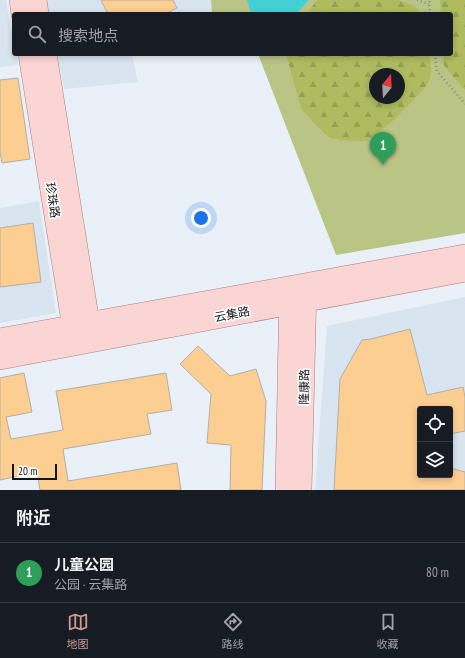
<!DOCTYPE html>
<html lang="zh">
<meta charset="utf-8">
<style>
body{margin:0;font-family:"PT Sans Narrow","Noto Sans SC",sans-serif;background:#20242c;color:#f1f3f6}
.controls{position:absolute;right:12px;bottom:12px;display:grid;overflow:hidden;border-radius:4px;box-shadow:0 2px 6px #0003}
.controls button{width:36px;height:36px;display:grid;place-items:center;padding:0;border:0;border-bottom:1px solid #363941;background:#171b24;color:#f1f3f6;font:20px sans-serif}
.compass{position:absolute;left:369px;top:68px;width:36px;height:36px;border-radius:50%;background:#171b24;box-shadow:0 2px 6px #0003;rotate:18deg}
.scale{position:absolute;left:12px;bottom:10px;width:45px;box-sizing:border-box;padding-left:4px;border:2px solid #121416;border-top:0;font-size:11px;line-height:14px;white-space:nowrap;color:#121416;-webkit-text-stroke:3px #fff;paint-order:stroke}
.you{position:absolute;left:201px;top:218px;width:14px;height:14px;margin:-10px;border:3px solid #fff;border-radius:50%;background:#1a73e8;box-shadow:0 0 0 6px #1a73e833}
.badge{display:grid;place-items:center;width:26px;height:26px;border-radius:50%;background:#c89b8e;color:#fff;font-size:13px;font-weight:700}
.pin{position:absolute;translate:-50% -33px;filter:drop-shadow(0 1px 2px #0008)}
.pin::after{content:'';position:absolute;top:21px;width:14px;height:12px;background:inherit;clip-path:polygon(0 0,100% 0,50% 100%)}
.list{margin:0;padding:0;list-style:none}
h2{display:flex;justify-content:space-between;align-items:center;height:52px;margin:0;padding:0 16px;font-size:17px}
h2 small{font-size:13px;font-weight:400;color:#9ea1a6}
.list li{display:grid;grid-template-columns:26px 1fr auto;gap:12px;align-items:center;box-sizing:border-box;height:60px;padding:0 16px;border-top:1px solid #363941}
.list b{display:block;font-size:15px;white-space:nowrap}
.list p{margin:0;font-size:13px;white-space:nowrap;color:#9ea1a6}
.list em{font-size:13px;font-style:normal;color:#9ea1a6}
.icon{flex:none;width:22px;height:22px;fill:none;stroke:currentColor;stroke-width:2;stroke-linecap:round;stroke-linejoin:round}
.map{position:relative;flex:none;width:465px;height:490px;overflow:hidden}
.search{position:absolute;background:#171b24;box-shadow:0 2px 6px #0003;left:12px;right:12px;top:12px;height:44px;display:flex;align-items:center;gap:10px;box-sizing:border-box;padding:0 14px;border-radius:4px;color:#9ea1a6;font-size:15px}
.sheet{height:112px;background:#171b24}
nav{display:flex;justify-content:space-around;align-items:center;box-sizing:border-box;height:56px;border-top:1px solid #363941;background:#171b24;font-size:11px;color:#9ea1a6}
nav a{display:grid;justify-items:center;gap:2px}
nav .on{color:#c89b8e}
.map>svg:first-child{display:block}
.built{fill:#d9e4f1;fill-rule:evenodd}
.green{fill:#bac485;fill-rule:evenodd}
.forest{fill:url(#forest-firs);fill-rule:evenodd}
.water{fill:#42d1d5}
.building{fill:#fdce91;stroke:#b3aea7}
.lines{fill:none;stroke-linecap:round;stroke-linejoin:round}
.major-casing{stroke:#a87f7e;stroke-width:22}
.path{stroke:#898d92;stroke-width:2.5;stroke-dasharray:1 3;stroke-linecap:butt}
.major{stroke:#fbd5d3;stroke-width:21}
.labels{text-anchor:middle;dominant-baseline:central;stroke-width:3;stroke-linejoin:round;paint-order:stroke}
.street-label{font-size:12px;fill:#121416;stroke:#fff}
</style>
<div class="map">
<svg width="465" height="490" viewBox="0 0 465 490">
<defs>
<pattern id="forest-firs" width="22" height="20" patternUnits="userSpaceOnUse"><rect width="22" height="20" fill="#aebb5f"/><path d="M5 1l3.5 6h-7zM16 11l3.5 6h-7z" fill="#95a052"/></pattern>
</defs>
<rect width="100%" height="100%" fill="#eaf0f7"/>
<g class="built">
<polygon points="0,0 6,0 14,45 14,54 16,54 18,65 0,67"/>
<polygon points="46,0 211,0 212,14 49,14"/>
<polygon points="57,54 132,54 138,82 64,89"/>
<polygon points="39,201 56,313 0,323 0,208"/>
<path d="M465,297v193h-150l12,-164zM420,409h30v66h-30z"/>
</g>
<path class="green" d="M211,0h254v233l-129,22 -78,-201h193v-40h-239zM375,74h24v24h-24z"/>
<g class="forest">
<polygon points="317,0 398,0 415,6 421,14 307,14"/>
<polygon points="440,0 465,0 465,90 444,66 443,54 451,54 451,14 441,14"/>
<path d="M286,54h143l2,15 -1,10 -6,10 -29,30 -15,12 -14,10h-14l-22,-3 -13,-12 -16,-18zM375,74h24v24h-24z"/>
</g>
<polygon class="water" points="247,0 309,0 296,14 251,14"/>
<g class="building">
<polygon points="101,0 173,0 177,8 165,14 108,14"/>
<polygon points="18,78 30,159 2,163 0,152 0,80"/>
<polygon points="33,223 41,282 0,287 0,228"/>
<polygon points="410,329 427,395 463,387 465,397 465,431 450,434 450,409 420,409 420,475 450,475 450,468 465,472 465,490 334,490 340,379 362,340 371,339"/>
<polygon points="198,346 230,376 256,369 266,401 262,490 230,490 231,445 207,443 211,394 180,364"/>
<polygon points="24,373 32,412 6,417 11,439 63,430 56,391 166,373 172,410 147,414 151,434 63,449 68,481 177,463 181,490 40,490 37,472 0,480 0,378"/>
</g>
<g class="lines">
<g class="major-casing">
<g id="major">
<polyline points="20,0 22,14"/>
<polyline points="36,0 38,14"/>
<polyline points="29,54 75,340"/>
<polyline points="46,54 89,323 92,337"/>
<polyline points="0,339 465,255"/>
<polyline points="0,359 465,271"/>
<polyline points="286,490 290,289"/>
<polyline points="301,490 306,287"/>
</g>
</g>
<g class="path">
<polyline points="417,0 429,4"/>
<polyline points="430,14 429,4 430,0"/>
<polyline points="435,54 437,71 465,104"/>
</g>
<use href="#major" class="major"/>
</g>
<g class="labels">
<g class="street-label">
<text transform="translate(53 200) rotate(81)">珍珠路</text>
<text transform="translate(232 314) rotate(-11)">云集路</text>
<text transform="translate(304 387) rotate(-89)">隆康路</text>
</g>
</g>
</svg>
<div class="controls">
<button><svg class="icon" aria-label="locate" viewBox="0 0 24 24"><circle cx="12" cy="12" r="6"/><path d="M12 2v4M12 18v4M2 12h4M18 12h4"/></svg></button>
<button><svg class="icon" aria-label="layers" viewBox="0 0 24 24"><path d="M12 4l9 5-9 5-9-5zM3 14l9 5 9-5"/></svg></button>
</div>
<svg class="compass" viewBox="-18 -18 36 36"><path d="M0-13l5 13h-10z" fill="#e53935"/><path d="M0 13l5-13h-10z" fill="#9ea1a6"/></svg>
<div class="scale">20 m</div>
<div class="you"></div>
<div class="pin badge" style="left:383px;top:165px;background:#2e9e5b">1</div>
<div class="search"><svg class="icon" aria-label="search" viewBox="0 0 24 24"><circle cx="10" cy="10" r="6"/><path d="M15 15l6 6"/></svg>搜索地点</div>
</div>
<section class="sheet">
<h2>附近<small></small></h2>
<ul class="list">
<li><span class="badge" style="background:#2e9e5b">1</span><div><b>儿童公园</b><p>公园 · 云集路</p></div><em>80 m</em></li>
</ul>
</section>
<nav>
<a class="on"><svg class="icon" aria-label="map" viewBox="0 0 24 24"><path d="M3 6l6-2 6 2 6-2v14l-6 2-6-2-6 2zM9 4v14M15 6v14"/></svg>地图</a>
<a><svg class="icon" aria-label="directions" viewBox="0 0 24 24"><path d="M12 3l9 9-9 9-9-9zM9 14v-3h6M13 9l2 2-2 2"/></svg>路线</a>
<a><svg class="icon" aria-label="saved" viewBox="0 0 24 24"><path d="M7 4h10v16l-5-4-5 4z"/></svg>收藏</a>
</nav>
